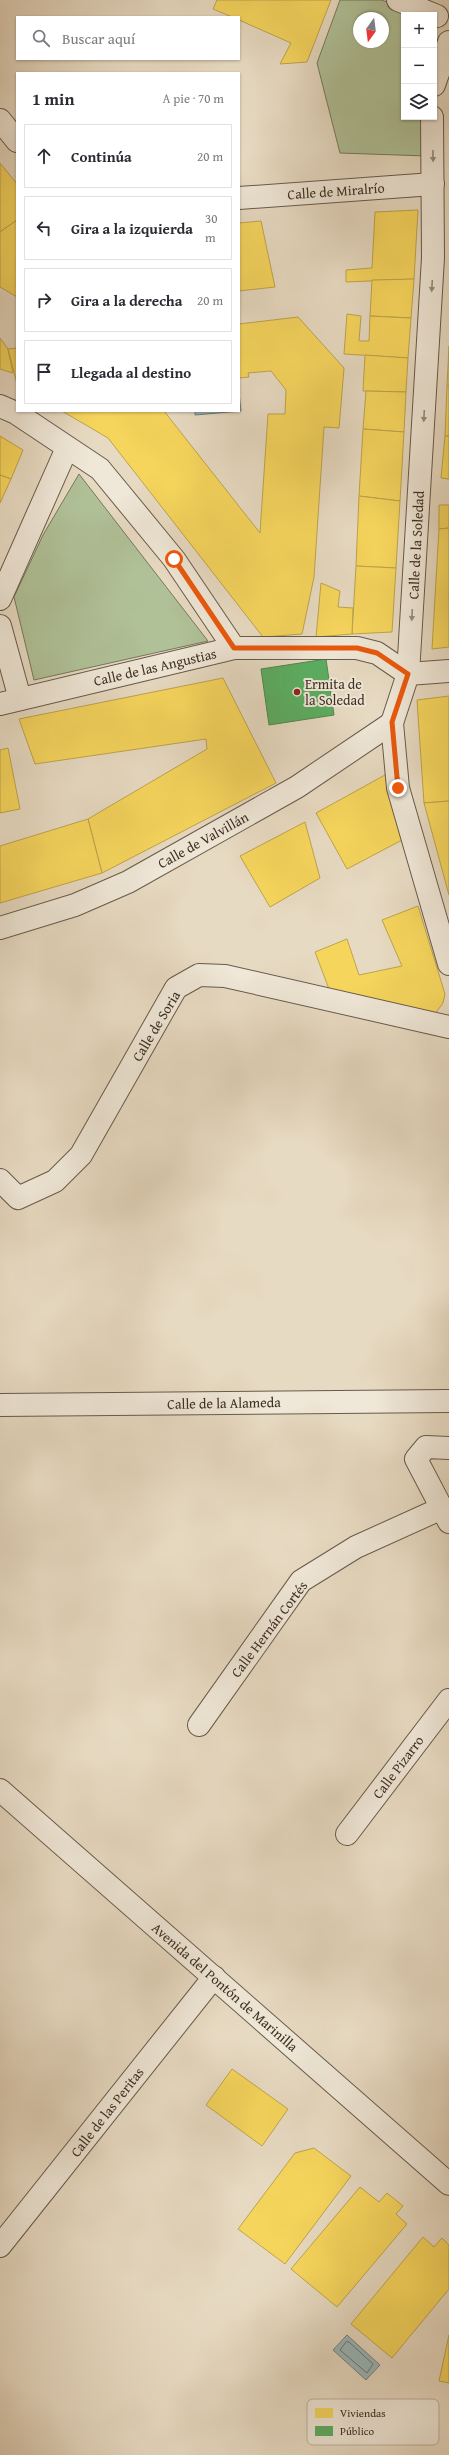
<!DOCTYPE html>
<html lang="es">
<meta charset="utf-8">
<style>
body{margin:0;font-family:"Gentium Book Plus",serif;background:#f7f7f7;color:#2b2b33}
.controls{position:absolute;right:12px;top:12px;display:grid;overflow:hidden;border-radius:0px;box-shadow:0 1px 3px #0004}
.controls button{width:36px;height:36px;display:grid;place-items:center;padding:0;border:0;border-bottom:1px solid #e1e1e2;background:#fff;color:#2b2b33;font:20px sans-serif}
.compass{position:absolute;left:353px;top:12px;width:36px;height:36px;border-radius:50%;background:#fff;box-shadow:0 1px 3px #0004;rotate:194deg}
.stop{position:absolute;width:12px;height:12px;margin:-9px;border:3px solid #ea580c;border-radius:50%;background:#fff}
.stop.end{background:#ea580c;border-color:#fff;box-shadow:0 1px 4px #0008}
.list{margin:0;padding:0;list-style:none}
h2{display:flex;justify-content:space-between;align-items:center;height:52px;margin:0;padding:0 16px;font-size:17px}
h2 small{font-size:13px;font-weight:400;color:#7c7c81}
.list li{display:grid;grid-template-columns:26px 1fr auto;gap:12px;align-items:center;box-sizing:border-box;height:64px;margin:0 8px 8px;padding:0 8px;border:1px solid #e1e1e2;border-radius:0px}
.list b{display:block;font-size:15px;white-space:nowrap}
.list em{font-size:13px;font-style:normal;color:#7c7c81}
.icon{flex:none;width:22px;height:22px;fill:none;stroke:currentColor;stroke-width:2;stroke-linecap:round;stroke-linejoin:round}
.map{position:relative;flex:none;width:449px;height:2455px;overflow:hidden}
.search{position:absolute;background:#fff;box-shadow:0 1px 3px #0004;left:16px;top:16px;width:224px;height:44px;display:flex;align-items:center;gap:10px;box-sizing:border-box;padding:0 14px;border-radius:0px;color:#7c7c81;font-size:15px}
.panel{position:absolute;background:#fff;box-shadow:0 1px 3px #0004;left:16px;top:72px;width:224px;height:340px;border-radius:0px}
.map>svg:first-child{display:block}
.green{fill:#b0c198;stroke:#76785e;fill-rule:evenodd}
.water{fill:#9ab8bc;stroke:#75817f}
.homes{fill:#f6d55c;stroke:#bea34b}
.public{fill:#5aae61;stroke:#51884e}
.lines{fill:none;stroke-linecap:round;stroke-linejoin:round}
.shore{stroke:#6c7470;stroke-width:1}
.minor-casing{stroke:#685a4b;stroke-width:24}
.minor{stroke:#efe7d7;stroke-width:22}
.oneway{fill:#968b7d}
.route{stroke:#ea580c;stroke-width:5}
.poi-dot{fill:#8f2418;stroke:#efe7d7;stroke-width:1.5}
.labels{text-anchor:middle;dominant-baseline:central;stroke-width:4;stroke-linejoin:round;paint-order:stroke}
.street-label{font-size:14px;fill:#3d2f23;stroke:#efe7d7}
.poi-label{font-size:14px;fill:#3d2f23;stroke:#efe7d7;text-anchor:start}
.key{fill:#efe7d7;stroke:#bab0a1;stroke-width:1}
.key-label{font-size:11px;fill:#3d2f23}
</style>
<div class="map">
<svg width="449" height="2455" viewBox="0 0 449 2455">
<rect width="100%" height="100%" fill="#e7dac2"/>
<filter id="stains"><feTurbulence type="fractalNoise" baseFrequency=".005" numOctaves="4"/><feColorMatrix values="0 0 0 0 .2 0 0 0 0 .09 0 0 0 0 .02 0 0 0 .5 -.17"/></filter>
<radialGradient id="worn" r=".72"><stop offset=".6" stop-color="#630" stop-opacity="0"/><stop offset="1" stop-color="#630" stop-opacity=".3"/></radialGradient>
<g class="green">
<path d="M340,0h42l36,15h-14v102h23v39l-87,-3 -23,-90zM359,18h24v24h-24z"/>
<polygon points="79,474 208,641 34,680 14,597 43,535"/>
</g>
<g class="water">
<polygon points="239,393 241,411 195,415 195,411 239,411"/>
<polygon points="347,2335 380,2365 366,2380 333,2350"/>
</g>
<g class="homes">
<polygon points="217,0 331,0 307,62 280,64 291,43 239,20 239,17 232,17 213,9"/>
<polygon points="0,163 17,184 17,220 0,232"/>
<polygon points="418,210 414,279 346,282 346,270 372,268 375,212"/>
<polygon points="17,220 17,297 0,287 0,232"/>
<polygon points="261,221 275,287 239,291 239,223"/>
<polygon points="414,279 411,318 370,316 372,280"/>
<polygon points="347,314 361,316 359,341 369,341 370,316 411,318 408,358 344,354"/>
<polygon points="298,317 344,368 339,428 324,427 314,577 302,634 263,637 108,438 62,411 164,411 260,533 268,414 285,414 286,390 271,371 248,373 249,377 239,378 239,324"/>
<polygon points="0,338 8,349 13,373 0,369"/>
<polygon points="449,346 449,386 447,386"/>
<polygon points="17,348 17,384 8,349"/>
<polygon points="365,355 408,358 406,392 363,391"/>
<polygon points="447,386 449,386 449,436 445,436"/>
<polygon points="366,391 406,392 404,432 363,429"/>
<polygon points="363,429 404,432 400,501 359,496"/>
<polygon points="0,436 23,450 11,479 0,475"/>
<polygon points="445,436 449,436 449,479 441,478"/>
<polygon points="0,475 11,479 0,503"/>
<polygon points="359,496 400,501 396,568 356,566"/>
<polygon points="439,505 449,505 449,528 439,529"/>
<polygon points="449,528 449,647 432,649 439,529"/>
<polygon points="356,566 396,568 392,632 352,634"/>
<polygon points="321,583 340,591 338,607 353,608 352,634 316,637"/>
<polygon points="223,678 276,783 102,873 88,819 207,749 206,739 35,764 19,719"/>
<polygon points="449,696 449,801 424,803 417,700"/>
<polygon points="8,748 20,809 0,813 0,750"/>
<polygon points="385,775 402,840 347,869 316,813"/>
<polygon points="449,801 449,895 424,803"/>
<polygon points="88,819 102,873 0,903 0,846"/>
<polygon points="305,822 320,878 270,907 240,856"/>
<polygon points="418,906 445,994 443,1003 435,1014 332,997 315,952 347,939 359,975 402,966 382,920"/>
<polygon points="232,2069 288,2109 262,2146 206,2105"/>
<polygon points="314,2148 351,2176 285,2264 238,2229 295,2153"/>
<polygon points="360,2187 379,2202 387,2193 403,2206 396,2214 407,2224 337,2307 291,2269"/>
<polygon points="423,2237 434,2247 442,2238 449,2245 449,2289 392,2358 351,2324"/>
<polygon points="449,2335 449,2383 439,2381"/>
</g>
<polygon class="public" points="326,659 334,715 269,725 261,669"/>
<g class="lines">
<polygon class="shore" points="349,2342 373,2364 367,2373 340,2350 346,2342"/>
<g class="minor-casing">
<g id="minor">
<polyline points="398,0 437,16"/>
<polyline points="434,85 449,42"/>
<polyline points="432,117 433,258 408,674 392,723 398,788 449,964"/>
<polyline points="0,120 17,141"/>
<polyline points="239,198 433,184"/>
<polyline points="0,406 16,413 100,469 174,559 234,648"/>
<polyline points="0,599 67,448"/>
<polyline points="0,626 20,699"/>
<polyline points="0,704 234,648 357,648 377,653 408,674 449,671"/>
<polyline points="0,928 75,905 128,882 297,787 392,723"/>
<polyline points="0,1180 18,1198 55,1181 81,1155 176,988 199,975 225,976 449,1027"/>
<polyline points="0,1405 449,1401"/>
<polyline points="449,1448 426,1447 416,1459 449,1522"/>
<polyline points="199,1725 301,1581 356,1547 440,1509"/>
<polyline points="0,1790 449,2184"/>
<polyline points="347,1834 449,1700"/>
<polyline points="0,2246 214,1977"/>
</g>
</g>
<use href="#minor" class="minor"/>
</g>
<defs><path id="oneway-solid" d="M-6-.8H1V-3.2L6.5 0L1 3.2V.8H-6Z"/></defs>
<g class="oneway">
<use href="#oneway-solid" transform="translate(433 156) rotate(89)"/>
<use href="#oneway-solid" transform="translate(432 286) rotate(93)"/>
<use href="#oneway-solid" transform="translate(424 416) rotate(93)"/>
<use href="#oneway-solid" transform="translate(412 615) rotate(93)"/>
</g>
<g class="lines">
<polyline class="route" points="174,559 234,648 357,648 377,653 408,674 392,722 398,788"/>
</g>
<circle class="poi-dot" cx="297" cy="692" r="4"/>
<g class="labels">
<g class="street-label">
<text transform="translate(336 191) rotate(-4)">Calle de Miralrío</text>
<text transform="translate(416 545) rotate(-87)">Calle de la Soledad</text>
<text transform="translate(155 667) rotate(-13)">Calle de las Angustias</text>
<text transform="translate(203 840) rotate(-29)">Calle de Valvillán</text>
<text transform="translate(156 1026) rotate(-59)">Calle de Soria</text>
<text transform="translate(224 1403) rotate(-1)">Calle de la Alameda</text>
<text transform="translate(269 1629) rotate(-53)">Calle Hernán Cortés</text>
<text transform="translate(398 1767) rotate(-53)">Calle Pizarro</text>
<text transform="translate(225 1987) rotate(41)">Avenida del Pontón de Marinilla</text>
<text transform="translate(107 2112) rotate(-52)">Calle de las Peritas</text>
</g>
<g class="poi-label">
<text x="305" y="684">Ermita de<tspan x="305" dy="16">la Soledad</tspan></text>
</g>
</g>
<rect x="307" y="2399" width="132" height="46" rx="6" class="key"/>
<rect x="315" y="2408" width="18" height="10" fill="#f6d55c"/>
<rect x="315" y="2426" width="18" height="10" fill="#5aae61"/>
<g class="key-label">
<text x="340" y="2417">Viviendas</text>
<text x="340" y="2435">Público</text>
</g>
<rect width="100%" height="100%" filter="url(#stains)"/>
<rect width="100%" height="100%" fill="url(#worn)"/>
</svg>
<div class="controls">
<button>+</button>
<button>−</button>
<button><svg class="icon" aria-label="layers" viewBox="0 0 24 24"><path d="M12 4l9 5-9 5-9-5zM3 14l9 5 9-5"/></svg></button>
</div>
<svg class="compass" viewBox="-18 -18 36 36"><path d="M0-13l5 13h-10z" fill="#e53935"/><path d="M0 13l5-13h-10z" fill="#7c7c81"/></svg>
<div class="stop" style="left:174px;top:559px"></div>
<div class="stop end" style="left:398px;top:788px"></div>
<div class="search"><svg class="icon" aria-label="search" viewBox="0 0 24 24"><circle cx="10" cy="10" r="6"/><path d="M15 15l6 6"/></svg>Buscar aquí</div>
<section class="panel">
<h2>1 min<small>A pie · 70 m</small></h2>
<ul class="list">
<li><svg class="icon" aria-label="ahead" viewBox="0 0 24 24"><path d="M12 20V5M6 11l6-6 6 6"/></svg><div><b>Continúa</b></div><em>20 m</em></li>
<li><svg class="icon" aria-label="left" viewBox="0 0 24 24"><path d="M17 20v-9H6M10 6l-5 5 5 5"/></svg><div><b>Gira a la izquierda</b></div><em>30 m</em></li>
<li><svg class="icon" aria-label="right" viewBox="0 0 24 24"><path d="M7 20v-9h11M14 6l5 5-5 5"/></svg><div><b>Gira a la derecha</b></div><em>20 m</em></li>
<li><svg class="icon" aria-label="arrive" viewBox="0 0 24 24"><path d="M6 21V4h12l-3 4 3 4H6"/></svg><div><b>Llegada al destino</b></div></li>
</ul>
</section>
</div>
